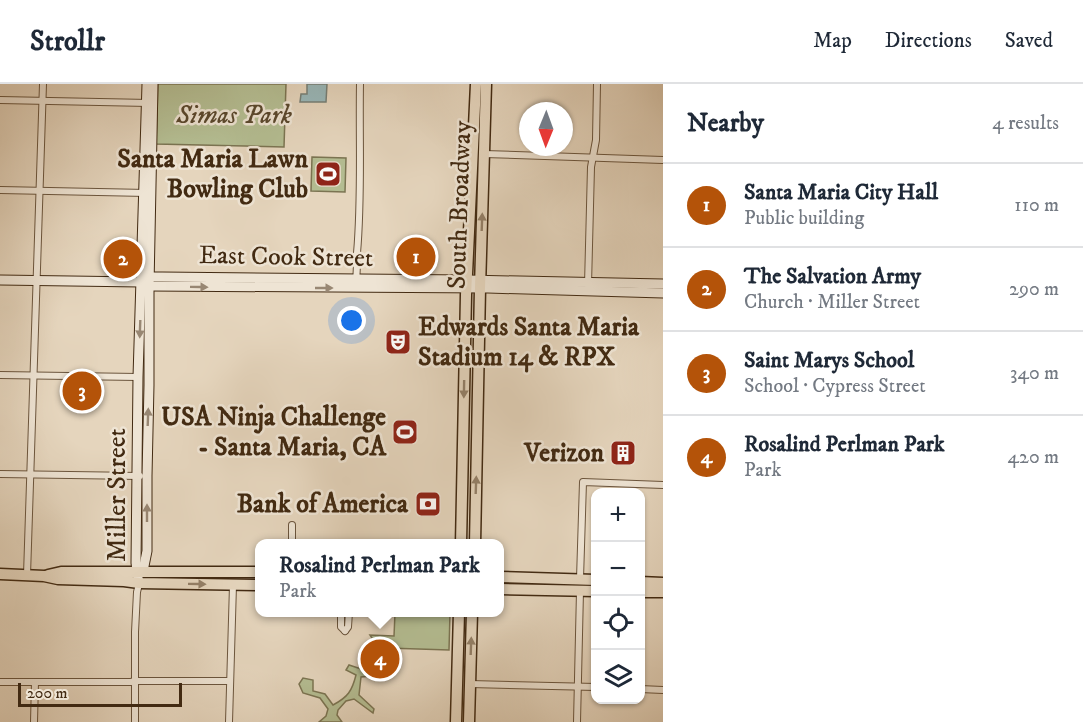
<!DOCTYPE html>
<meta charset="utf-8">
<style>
body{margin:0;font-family:"IM FELL DW Pica",serif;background:#f2f2f3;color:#1f2937}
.controls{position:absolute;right:18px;bottom:18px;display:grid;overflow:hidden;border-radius:12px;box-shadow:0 2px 4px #0004}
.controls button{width:54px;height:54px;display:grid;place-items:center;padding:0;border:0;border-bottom:2px solid #e0e1e3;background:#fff;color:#1f2937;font:30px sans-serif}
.compass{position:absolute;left:519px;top:18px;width:54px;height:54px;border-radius:50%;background:#fff;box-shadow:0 2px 4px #0004;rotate:181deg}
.scale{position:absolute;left:18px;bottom:15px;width:164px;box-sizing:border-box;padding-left:6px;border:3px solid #422a12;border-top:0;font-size:16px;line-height:21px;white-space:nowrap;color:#422a12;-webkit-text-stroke:4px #eee4d4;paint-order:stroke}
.you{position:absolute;left:352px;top:237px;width:21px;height:21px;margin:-15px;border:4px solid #fff;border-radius:50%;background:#1a73e8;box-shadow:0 0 0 9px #1a73e833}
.badge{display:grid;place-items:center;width:39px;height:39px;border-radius:50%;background:#b45309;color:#fff;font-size:20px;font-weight:700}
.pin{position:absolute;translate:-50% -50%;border:3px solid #fff;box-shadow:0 2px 6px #0006}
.popup{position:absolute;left:255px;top:455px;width:249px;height:78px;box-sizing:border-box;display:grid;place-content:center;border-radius:12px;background:#fff;filter:drop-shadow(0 2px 4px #0005);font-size:20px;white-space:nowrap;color:#747a83}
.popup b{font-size:22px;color:#1f2937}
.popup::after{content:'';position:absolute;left:50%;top:100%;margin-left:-12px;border:12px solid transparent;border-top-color:#fff}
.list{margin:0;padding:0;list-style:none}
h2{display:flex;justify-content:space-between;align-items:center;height:78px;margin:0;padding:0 24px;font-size:26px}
h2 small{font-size:20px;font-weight:400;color:#747a83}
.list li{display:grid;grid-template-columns:39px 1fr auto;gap:18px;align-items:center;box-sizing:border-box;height:84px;padding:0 24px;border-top:2px solid #e0e1e3}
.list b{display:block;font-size:22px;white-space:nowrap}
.list p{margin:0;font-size:20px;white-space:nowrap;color:#747a83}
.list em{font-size:20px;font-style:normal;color:#747a83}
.icon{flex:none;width:33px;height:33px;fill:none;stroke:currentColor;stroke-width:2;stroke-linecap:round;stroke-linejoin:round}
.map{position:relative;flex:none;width:663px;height:638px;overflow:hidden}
header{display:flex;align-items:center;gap:36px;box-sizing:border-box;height:84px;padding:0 30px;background:#fff;border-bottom:2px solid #e0e1e3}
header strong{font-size:28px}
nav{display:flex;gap:33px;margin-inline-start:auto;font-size:21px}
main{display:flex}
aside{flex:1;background:#fff}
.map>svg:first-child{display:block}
.green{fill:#b4bd92;stroke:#7b7452;stroke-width:1.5}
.water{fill:#98b7b9;stroke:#767f76;stroke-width:1.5}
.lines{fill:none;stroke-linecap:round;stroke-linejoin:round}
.street-casing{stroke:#6b553d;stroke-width:8}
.secondary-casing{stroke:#422a12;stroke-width:11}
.primary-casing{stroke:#422a12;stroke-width:13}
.street{stroke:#eee4d4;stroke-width:6}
.secondary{stroke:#eee4d4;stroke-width:9}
.primary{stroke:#e5d5bd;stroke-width:10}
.oneway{fill:#948068}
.oneway2{fill:#988773}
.labels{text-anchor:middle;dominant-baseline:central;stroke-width:5;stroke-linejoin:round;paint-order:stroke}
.park-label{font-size:26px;font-style:italic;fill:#59472c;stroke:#eee4d4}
.poi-label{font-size:26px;font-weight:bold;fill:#422a12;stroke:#eee4d4;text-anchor:end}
.street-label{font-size:26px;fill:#422a12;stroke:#eee4d4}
</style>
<header>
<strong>Strollr</strong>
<nav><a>Map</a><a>Directions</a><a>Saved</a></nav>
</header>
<main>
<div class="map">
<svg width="663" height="638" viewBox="0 0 663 638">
<rect width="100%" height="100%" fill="#e5d5bd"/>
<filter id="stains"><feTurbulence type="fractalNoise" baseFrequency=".00333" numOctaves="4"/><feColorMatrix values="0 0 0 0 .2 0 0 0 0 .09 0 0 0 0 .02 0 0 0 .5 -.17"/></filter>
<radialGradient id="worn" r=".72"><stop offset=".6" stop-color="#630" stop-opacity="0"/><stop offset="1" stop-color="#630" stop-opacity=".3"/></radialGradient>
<g class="green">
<polygon points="158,0 286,0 284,63 156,60"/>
<polygon points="312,73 346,74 345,108 311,107"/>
<path d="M395,529h55l-1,37 -62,-2 -9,24 -6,4 -11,1 -2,18 15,14 -1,4 -19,-14 -8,2 -8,9 -1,5 5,7h-23l7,-6 2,-7 -8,-11 -17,-5 -4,-9 4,-6 10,2v11l12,3 8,11c15,-8 19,-14 23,-30l-10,-5 3,-5 15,5 9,-3c7,-14 6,-19 -3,-32l24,1z"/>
</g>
<polygon class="water" points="307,0 327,0 326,18 300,18 301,10 307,10"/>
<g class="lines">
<g class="street-casing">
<g id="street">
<polyline points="0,16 149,19"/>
<polyline points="484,70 663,76"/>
<polyline points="0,106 147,109"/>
<path d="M356,197c1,-9 1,-19 1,-28 5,-56 2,-113 3,-169"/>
<polyline points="588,201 591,83 596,56 597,0"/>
<polyline points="0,291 138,293"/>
<polyline points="0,390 140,392"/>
<polyline points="292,460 292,441"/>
<polyline points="27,491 43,0"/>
<polyline points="580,495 583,398 663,401"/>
<polyline points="341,528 341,543 345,547"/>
<polyline points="345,547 348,543 349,528"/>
<polyline points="0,598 131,598 135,597 230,597"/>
<polyline points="470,600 596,603"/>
<polyline points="640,605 663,606"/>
<polyline points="34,638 35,598"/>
<polyline points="135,638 135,548 137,508 140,496"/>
<polyline points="229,638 233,501"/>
<polyline points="577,638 580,507"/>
</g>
</g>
<g class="secondary-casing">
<g id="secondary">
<polyline points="0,196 141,198 149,202 488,204 663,209"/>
<polyline points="141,198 149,193 162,193 467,196 663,200"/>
<polyline points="143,487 147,467 147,392 149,301 149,202 153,0"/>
<polyline points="138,494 136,479 138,293 147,0"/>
</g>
</g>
<g class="primary-casing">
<g id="primary">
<polyline points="461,460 466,211 476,0"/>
<polyline points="475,460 480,204 486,0"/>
<polyline points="0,490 44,492 58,495 124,497 139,499 260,501"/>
<polyline points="48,491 61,488 260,488"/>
<polyline points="500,493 596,496"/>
<polyline points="640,498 663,499"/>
<polyline points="500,505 596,507"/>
<polyline points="640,508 663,508"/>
<polyline points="456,638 459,528"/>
<polyline points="469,638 472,528"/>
</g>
</g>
<use href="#street" class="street"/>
<use href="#secondary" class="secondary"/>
<use href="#primary" class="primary"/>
</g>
<defs><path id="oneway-solid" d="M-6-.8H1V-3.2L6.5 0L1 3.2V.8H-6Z" transform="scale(1.5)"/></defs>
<g class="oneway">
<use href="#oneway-solid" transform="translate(482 138) rotate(-88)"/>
<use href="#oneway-solid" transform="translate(464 305) rotate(91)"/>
<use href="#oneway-solid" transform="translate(476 401) rotate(-88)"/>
<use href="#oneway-solid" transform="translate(197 500) rotate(1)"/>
<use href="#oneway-solid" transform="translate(471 562) rotate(-88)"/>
</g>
<g class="oneway2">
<use href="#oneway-solid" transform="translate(199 203) rotate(1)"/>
<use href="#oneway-solid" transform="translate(324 204)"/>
<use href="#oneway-solid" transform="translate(140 245) rotate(92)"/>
<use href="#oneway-solid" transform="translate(148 333) rotate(-88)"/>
<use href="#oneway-solid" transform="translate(147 429) rotate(-90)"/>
</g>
<defs>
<g id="stadium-square" transform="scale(1.35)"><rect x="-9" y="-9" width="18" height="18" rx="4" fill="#8f2418" stroke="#eee4d4"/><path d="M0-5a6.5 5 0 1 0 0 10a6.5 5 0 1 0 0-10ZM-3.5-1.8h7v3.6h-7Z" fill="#fff"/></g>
<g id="theatre-square" transform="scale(1.35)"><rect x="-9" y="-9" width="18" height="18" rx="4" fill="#8f2418" stroke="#eee4d4"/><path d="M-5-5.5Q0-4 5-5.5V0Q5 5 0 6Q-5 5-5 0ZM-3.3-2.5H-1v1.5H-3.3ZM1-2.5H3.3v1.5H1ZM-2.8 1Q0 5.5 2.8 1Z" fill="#fff"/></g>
<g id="building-square" transform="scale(1.35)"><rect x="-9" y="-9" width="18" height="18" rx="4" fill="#8f2418" stroke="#eee4d4"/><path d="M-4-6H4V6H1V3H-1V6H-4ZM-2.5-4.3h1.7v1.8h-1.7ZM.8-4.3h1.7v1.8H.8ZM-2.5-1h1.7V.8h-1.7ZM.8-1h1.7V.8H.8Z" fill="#fff"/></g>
<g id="bank-square" transform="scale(1.35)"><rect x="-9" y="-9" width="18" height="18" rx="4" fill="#8f2418" stroke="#eee4d4"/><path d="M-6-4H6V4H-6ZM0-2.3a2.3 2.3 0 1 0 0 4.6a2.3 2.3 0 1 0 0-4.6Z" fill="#fff"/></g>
</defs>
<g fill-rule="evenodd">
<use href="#stadium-square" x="328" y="90"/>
<use href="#theatre-square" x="398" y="258"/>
<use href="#stadium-square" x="405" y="348"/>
<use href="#building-square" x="623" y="369"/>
<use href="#bank-square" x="428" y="420"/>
</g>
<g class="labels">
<g class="park-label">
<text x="234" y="31">Simas Park</text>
</g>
<g class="poi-label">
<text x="308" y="75">Santa Maria Lawn<tspan x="308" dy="30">Bowling Club</tspan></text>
<text x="418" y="243" text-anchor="start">Edwards Santa Maria<tspan x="418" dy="30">Stadium 14 &amp; RPX</tspan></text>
<text x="386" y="333">USA Ninja Challenge<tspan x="386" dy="30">- Santa Maria, CA</tspan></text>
<text x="604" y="369">Verizon</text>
<text x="408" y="420">Bank of America</text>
</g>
<g class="street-label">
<text transform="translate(460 121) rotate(-88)">South Broadway</text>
<text transform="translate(286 173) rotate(1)">East Cook Street</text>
<text transform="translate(117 411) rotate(-90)">Miller Street</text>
</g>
</g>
<rect width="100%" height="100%" filter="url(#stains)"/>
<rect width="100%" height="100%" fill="url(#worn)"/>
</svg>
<div class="controls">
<button>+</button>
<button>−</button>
<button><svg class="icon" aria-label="locate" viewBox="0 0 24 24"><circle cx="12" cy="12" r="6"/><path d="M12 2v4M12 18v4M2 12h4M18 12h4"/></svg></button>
<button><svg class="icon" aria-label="layers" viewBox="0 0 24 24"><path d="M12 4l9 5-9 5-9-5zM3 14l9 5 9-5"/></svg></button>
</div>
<svg class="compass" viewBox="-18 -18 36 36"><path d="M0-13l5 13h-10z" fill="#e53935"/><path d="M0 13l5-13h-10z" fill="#747a83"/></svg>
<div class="scale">200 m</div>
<div class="you"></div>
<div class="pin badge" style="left:416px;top:173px">1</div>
<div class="pin badge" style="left:123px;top:175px">2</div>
<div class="pin badge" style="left:82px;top:307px">3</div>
<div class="pin badge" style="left:380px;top:575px">4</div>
<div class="popup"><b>Rosalind Perlman Park</b>Park</div>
</div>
<aside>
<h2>Nearby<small>4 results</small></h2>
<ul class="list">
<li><span class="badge">1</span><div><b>Santa Maria City Hall</b><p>Public building</p></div><em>110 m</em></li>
<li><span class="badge">2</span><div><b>The Salvation Army</b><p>Church · Miller Street</p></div><em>290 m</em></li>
<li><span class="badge">3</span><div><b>Saint Marys School</b><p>School · Cypress Street</p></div><em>340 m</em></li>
<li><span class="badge">4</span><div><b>Rosalind Perlman Park</b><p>Park</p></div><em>420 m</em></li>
</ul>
</aside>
</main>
